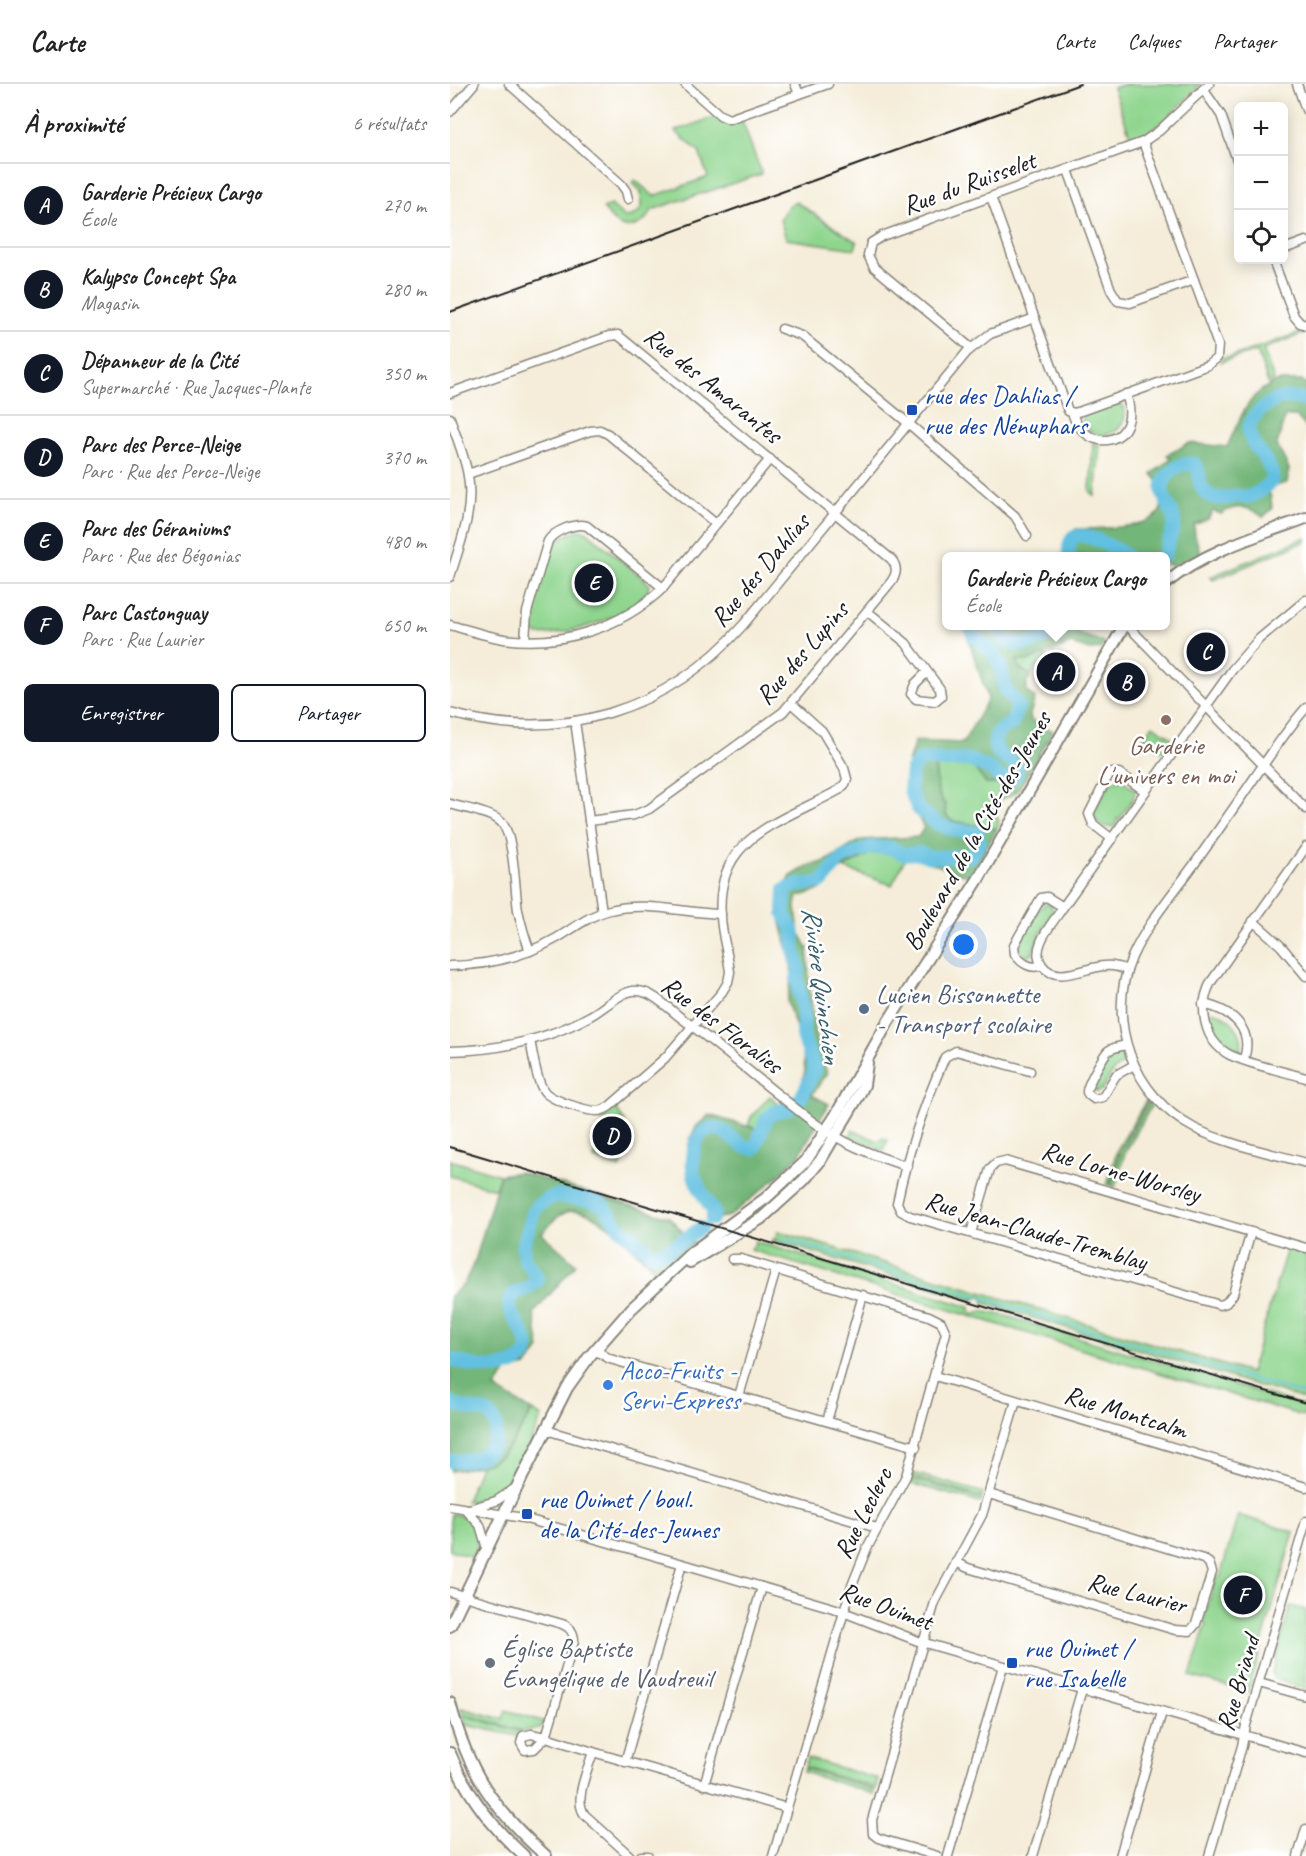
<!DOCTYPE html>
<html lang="fr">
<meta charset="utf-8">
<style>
body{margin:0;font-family:Caveat,sans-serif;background:#f6f6f6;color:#222}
.controls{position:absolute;right:18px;top:18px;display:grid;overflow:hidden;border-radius:9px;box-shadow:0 3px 15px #0003}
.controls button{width:54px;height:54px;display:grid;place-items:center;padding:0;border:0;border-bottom:2px solid #e0e0e0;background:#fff;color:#222;font:30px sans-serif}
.you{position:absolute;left:514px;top:861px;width:21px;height:21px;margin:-15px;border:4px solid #fff;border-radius:50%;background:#1a73e8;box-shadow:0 0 0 9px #1a73e833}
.badge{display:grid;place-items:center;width:39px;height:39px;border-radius:50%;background:#111827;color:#fff;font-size:20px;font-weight:700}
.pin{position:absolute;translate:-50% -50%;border:3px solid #fff;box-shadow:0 2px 6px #0006}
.popup{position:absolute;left:492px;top:468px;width:228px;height:78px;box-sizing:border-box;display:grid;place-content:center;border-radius:9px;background:#fff;filter:drop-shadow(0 2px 4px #0005);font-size:20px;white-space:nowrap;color:#767676}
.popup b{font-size:22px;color:#222}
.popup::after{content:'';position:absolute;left:50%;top:100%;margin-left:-12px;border:12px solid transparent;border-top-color:#fff}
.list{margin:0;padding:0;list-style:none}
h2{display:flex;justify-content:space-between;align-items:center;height:78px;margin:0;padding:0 24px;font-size:26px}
h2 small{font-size:20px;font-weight:400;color:#767676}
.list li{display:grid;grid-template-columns:39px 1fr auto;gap:18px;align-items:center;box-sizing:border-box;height:84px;padding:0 24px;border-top:2px solid #e0e0e0}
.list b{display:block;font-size:22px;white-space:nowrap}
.list p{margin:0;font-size:20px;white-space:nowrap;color:#767676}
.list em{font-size:20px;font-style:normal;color:#767676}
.actions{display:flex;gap:12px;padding:18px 24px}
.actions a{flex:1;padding:14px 0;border:2px solid #111827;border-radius:9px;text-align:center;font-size:21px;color:#111827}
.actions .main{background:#111827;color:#fff}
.icon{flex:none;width:33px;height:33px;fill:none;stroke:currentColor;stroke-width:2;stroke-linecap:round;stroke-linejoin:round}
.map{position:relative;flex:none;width:856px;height:1772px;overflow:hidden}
header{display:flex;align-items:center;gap:36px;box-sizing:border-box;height:84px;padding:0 30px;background:#fff;border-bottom:2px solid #e0e0e0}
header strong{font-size:28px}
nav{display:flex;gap:33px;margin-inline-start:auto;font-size:21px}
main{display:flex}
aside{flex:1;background:#fff}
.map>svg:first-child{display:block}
.green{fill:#8fd58e;stroke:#567855;stroke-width:1.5}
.forest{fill:#73b679;stroke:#48694a;stroke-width:1.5}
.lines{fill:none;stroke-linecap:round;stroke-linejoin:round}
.stream{stroke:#62c0e0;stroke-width:2}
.river{stroke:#62c0e0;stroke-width:14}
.minor-casing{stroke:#88847a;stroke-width:11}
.major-casing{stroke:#88847a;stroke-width:14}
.minor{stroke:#fff;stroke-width:8}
.major{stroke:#fff;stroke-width:10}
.rail{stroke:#1c1c1c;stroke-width:2}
.transit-dot{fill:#1a4fb4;stroke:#fff;stroke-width:2}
.education-dot{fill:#8d6e63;stroke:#fff;stroke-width:2}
.service-dot{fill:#5c6f8a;stroke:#fff;stroke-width:2}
.shop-dot{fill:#3f7fe0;stroke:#fff;stroke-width:2}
.worship-dot{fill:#6b7280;stroke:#fff;stroke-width:2}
.labels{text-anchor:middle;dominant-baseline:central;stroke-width:5;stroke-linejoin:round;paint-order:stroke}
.street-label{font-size:26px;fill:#1c1c1c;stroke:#fff}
.transit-label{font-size:26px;fill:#164399;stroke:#fff;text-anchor:start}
.education-label{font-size:26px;fill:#785e54;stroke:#fff}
.service-label{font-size:26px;fill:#4e5e75;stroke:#fff;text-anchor:start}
.shop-label{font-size:26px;fill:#366cbe;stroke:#fff;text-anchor:start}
.worship-label{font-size:26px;fill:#5b616d;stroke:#fff;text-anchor:start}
.water-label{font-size:27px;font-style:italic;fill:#385e6a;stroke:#fff}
</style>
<header>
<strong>Carte</strong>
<nav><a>Carte</a><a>Calques</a><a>Partager</a></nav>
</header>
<main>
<aside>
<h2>À proximité<small>6 résultats</small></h2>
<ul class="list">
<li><span class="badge">A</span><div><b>Garderie Précieux Cargo</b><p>École</p></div><em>270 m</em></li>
<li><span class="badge">B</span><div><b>Kalypso Concept Spa</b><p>Magasin</p></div><em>280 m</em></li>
<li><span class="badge">C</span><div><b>Dépanneur de la Cité</b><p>Supermarché · Rue Jacques-Plante</p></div><em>350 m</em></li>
<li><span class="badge">D</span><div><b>Parc des Perce-Neige</b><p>Parc · Rue des Perce-Neige</p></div><em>370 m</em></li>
<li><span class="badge">E</span><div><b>Parc des Géraniums</b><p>Parc · Rue des Bégonias</p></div><em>480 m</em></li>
<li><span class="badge">F</span><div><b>Parc Castonguay</b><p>Parc · Rue Laurier</p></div><em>650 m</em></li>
</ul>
<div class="actions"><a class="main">Enregistrer</a><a>Partager</a></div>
</aside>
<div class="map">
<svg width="856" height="1772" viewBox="0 0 856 1772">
<rect width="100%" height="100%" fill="#fff"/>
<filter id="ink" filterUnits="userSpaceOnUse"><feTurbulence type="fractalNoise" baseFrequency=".0167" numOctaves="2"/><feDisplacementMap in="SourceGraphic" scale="12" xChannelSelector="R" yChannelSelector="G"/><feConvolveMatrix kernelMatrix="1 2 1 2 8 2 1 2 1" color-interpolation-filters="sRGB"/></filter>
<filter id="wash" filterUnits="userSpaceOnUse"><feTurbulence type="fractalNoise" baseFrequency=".008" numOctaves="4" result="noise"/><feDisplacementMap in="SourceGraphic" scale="24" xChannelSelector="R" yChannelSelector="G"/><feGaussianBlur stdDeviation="1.35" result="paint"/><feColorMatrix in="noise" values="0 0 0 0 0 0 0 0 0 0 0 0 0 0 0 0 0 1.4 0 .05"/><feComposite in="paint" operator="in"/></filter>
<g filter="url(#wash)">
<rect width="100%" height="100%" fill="#f5edd9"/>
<g class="green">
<path d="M676,0h75c-20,20 -42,46 -69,57l-19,-53z"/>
<path d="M264,33c9,7 16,8 28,4l20,53 -102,33 -9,4c-4,10 -18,20 -30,15 -7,-2 -13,-12 -18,-18l8,-3 14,12c14,-1 21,-10 15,-23l2,-2 -10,-9 3,-3 19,16 54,-19 -9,-25 -24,-21z"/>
<polygon points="346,118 407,158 405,165 336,155 330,135 339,121"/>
<polygon points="851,246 856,247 856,249 813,265 824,296 818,299 807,267 771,278 773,273 780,273 849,249"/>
<path d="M666,319l8,3c8,31 -36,39 -42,13l3,-5 16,-6 3,2 -1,-2z"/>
<polygon points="643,359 650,361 645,412 640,407"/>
<path d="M128,446l8,1 59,49 4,4 -1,7c-18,27 -79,43 -110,44l-7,-7v-13l22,-74z"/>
<polygon points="856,453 856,457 763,496 760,493"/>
<polygon points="596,570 596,578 605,583 601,590 586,582 581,591 570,585 567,576 578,577"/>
<polygon points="703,641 723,655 713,668 693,654"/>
<path d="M519,678l13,13 5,9c12,0 23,-3 28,9 -19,11 -26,0 -16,29l-2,7 -45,-8 -6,-6 -1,-10 -7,-12 -4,-29 10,1z"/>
<path d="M671,695l14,11 -1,8 -15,22 -2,-1 -1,6c-11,6 -24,-3 -22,-15l17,-29z"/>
<polygon points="435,769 456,773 442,801 393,784 420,770"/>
<path d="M597,819l5,2 1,8 -14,23 -7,18 -8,2 -5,-7c1,-10 18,-42 28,-46z"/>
<path d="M763,927c16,5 34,22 27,39l-4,2c-15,-8 -26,-21 -27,-38z"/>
<polygon points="668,969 672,970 674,979 664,986 652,1006 647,1008 644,1005 644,1002 660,972"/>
<path d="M320,1012l12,11c-13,2 -21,9 -24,22l-10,-3 3,-9z"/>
<polygon points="698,1013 699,1015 669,1068 660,1101 657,1101 667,1066"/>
<polygon points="701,1016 703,1019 675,1069 665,1103 661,1102 671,1069"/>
<polygon points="165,1024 175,1038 168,1044 180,1061 170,1084 144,1075 155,1031"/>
<polygon points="403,1046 428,1057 432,1054 438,1056 433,1067 400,1052"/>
<polygon points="0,1076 50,1091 45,1105 0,1092"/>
<polygon points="328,1147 800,1289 837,1164 856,1169 856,1316 534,1219 533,1214 530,1212 523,1216 322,1156 325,1155"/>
<polygon points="305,1157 520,1223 520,1227 523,1230 528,1230 531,1227 556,1232 856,1322 856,1333 300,1166 304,1162"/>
<path d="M82,1327l10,6c-9,18 -28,66 -44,76 -10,6 -21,8 -32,8l15,-37 17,-6 20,-23z"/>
<polygon points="463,1389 534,1409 532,1414 462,1393"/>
<polygon points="461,1395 532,1415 531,1419 459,1399"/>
<path d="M2,1429c25,7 31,21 21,44l-23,-7v-29z"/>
<polygon points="788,1431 844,1448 798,1608 740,1592 756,1540 753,1538 766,1494 770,1493"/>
<polygon points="840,1522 856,1526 856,1605 825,1595 822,1589"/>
<polygon points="11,1624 53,1635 56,1626 95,1638 90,1645 73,1647 13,1630"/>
<polygon points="13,1631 71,1648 68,1652 16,1641"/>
<polygon points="357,1674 428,1695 426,1704 355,1683"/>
<polygon points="354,1684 425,1706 424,1710 353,1688"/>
</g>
<g class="forest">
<path d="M829,297h23l4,3v43l-10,-11h-11l-8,29 12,24 -2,14 -20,5 4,9 1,12 -9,8c-14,-11 -27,-13 -42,-3l-8,-3 -5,8 -14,6 1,11 7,21 -19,10 -17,-3v-8h-102l4,-8 -1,-9 9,-10c18,0 69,0 82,-15 6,-7 4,-19 4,-28l-10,-12 19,-16 -4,-3 22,-12 38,4c13,-28 20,-55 52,-66z"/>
<path d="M514,542h110l5,8 25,8 -3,7 -11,1 -19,-6 -43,17 -11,-1 3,9 11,6 -4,7v10l8,6 -5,16 1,6 22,11 -36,61 -2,1c-5,-12 -16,-9 -28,-9 -7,-6 -10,-15 -18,-22l-34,3 3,28 7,12 1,10 6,6 45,8 -27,48 -58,-21c-14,3 -27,-6 -42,-2 -5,2 -29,14 -33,18 -4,3 -5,8 -9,11 -8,9 -19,11 -30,13l-2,10 2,19 1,7 9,16 1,36 7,56 11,33 -15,22 17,9 -30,51 -23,23 -46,38 -11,2 -14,-11 -17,-38v-22l3,-10 5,-10 13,-12 48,14c5,-14 16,-24 31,-21l13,-22 4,-15 -3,-27 -15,-42 5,-26 -1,-14 -13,-51 2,-15 11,-20 17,-10 18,-5 35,-21 57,-3 6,-9c-22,-41 -24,-43 -9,-87l48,2 25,-44z"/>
<path d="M70,1088l149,45 13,14 4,12 6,-2 2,3 -38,28c-19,-19 -53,-60 -81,-61 -14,-1 -26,13 -33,23l34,30 -42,49 6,36 -13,17 -20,5 -12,17 37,23c-8,13 -22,39 -34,47 -10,7 -34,11 -47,13l-1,-175 14,-12 12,-26 24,-83z"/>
</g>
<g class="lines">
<polyline class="stream" points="331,1154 856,1311"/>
<g class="river">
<path d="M619,472c-3,-33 24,-18 41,-10 6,4 11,5 16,10"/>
<path d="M714,472c2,-10 8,-20 10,-31 3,-20 -27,-32 -1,-55 6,-6 13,-7 22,-6 7,8 1,20 11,29 10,9 20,5 31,3 3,0 6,1 9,1 7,0 23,-11 27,-18 -2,-29 -51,-44 -3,-76 11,-7 23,-7 36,-2"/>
<path d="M547,542c2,5 5,12 11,15 14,9 40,-2 47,-15"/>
<path d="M262,1135l2,-7c-7,-11 -16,-23 -20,-37 -4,-15 0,-52 24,-46 14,4 22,21 37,19l12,-30 6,-5 18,-6 10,-9 14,-29 -12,-32v-26l-6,-32 2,-9 -6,-27 1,-10 -10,-20 1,-23c11,-7 24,-5 37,-8l15,-19 8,-6 26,-10 20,1 13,6 16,-1 10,4 41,-1 8,-12 -1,-11 -27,-4 -13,-5 -20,-15 -8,-18 2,-22 6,-7 7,-3 20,2 24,-1 22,9 10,10h9l7,-5 -1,-10c-5,-3 -12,-5 -17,-10 -10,-13 -1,-27 13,-30l6,-19 -13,-15 -4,-23 -7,-14 -20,-17 -4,-10"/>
<path d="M0,1275c24,8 57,17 77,-5 6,-25 -29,-41 -14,-60l15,-6 9,-7v-4l-13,-19 -1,-12 11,-35 3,-5 13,-8 8,-2 31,4 12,4 4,3 13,19 33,27 14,-1 36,-24"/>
<path d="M0,1318c14,10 33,6 40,13 5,5 7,10 6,17 -1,25 -25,30 -46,29"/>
</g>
</g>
</g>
<g filter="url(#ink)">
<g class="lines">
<g class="minor-casing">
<g id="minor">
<polyline points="59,0 171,100 176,107 178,115"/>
<polyline points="235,0 270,31 279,35 378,0"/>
<polyline points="345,0 349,10"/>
<polyline points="847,0 856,26"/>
<polyline points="753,5 771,31 788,79"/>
<polyline points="0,28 24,0"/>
<polyline points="618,86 661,206 668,217 680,219 744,196"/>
<polyline points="541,113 618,327 624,329 631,327 758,281 767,274 768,261 693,58"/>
<polyline points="834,165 856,157"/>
<polyline points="823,176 844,232 850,239 856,241"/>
<polyline points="332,245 352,252 458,339 565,432 577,452"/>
<polyline points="521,264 424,183 418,171 421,159 432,152 693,58 709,47 759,0"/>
<path d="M0,309l159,-57 9,-1 273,224c7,8 6,15 0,23l-108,130 -134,97 -15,6 -45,6"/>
<path d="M622,329c15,45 72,31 54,-19"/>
<path d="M0,334c6,19 15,38 18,58 6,35 -8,68 -18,101"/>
<polyline points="18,390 140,347 150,346 158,350 266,440"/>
<polyline points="417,527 456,559 490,605 491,612 485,617 466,615 461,610 465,600 477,588"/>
<path d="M0,541c18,5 36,11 54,14 57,8 117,-11 159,-51l107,-129"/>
<polyline points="678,542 856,725"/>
<path d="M75,556l2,-28 21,-71c6,-10 28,-19 39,-15l76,62"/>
<path d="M856,624c-19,21 -35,46 -51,69 -19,28 -38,55 -57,82 -22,31 -51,64 -66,98 -27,63 1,139 62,171 31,16 77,25 112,35"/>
<path d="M0,629c111,31 218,-2 294,-89l223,-272 23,-18 45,-16"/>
<polyline points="125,637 152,828"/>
<path d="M0,720c13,4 44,9 52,19 12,13 13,68 16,87 3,14 7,28 12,41"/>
<polyline points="662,755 643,740 639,730 657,694 662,689 669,689 695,707"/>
<path d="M856,763l-95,135c-13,25 -8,59 19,73 21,10 53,16 76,23"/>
<polyline points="803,837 831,862 856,892"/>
<path d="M592,881c-11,5 -21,-2 -27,-11l-1,-8 4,-8 23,-40 6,-1 16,10"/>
<path d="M0,882c38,-1 74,-9 107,-28 17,-10 33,-23 53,-28 36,-9 74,3 111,4"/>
<path d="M677,886c-7,-3 -15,-5 -23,-4 -18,1 -48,19 -62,-1 -13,-18 12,-43 21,-58l169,-237 27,-31 47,-39"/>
<path d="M753,920c28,6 51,24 41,55"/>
<path d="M80,956c3,14 6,40 14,51 6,9 42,20 53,20 5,0 9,-2 13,-5l55,-48 57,-66 6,-10 2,-10c-2,-18 -8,-36 -9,-55 -7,-81 59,-94 118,-127l6,-6 2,-5 -3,-11 -22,-37 -31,-28"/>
<path d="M676,961c-6,2 -14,2 -19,7 -4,5 -21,34 -20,40 1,4 4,4 7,7l9,-2 13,-22 18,-10"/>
<path d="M0,967c49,-1 97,-11 140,-35 14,-7 32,-27 48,-25 16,1 33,20 46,29 44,32 85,69 129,102 29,21 60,34 94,44"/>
<path d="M580,987l-74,-20 -11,6c-20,46 -38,97 -48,146l4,8 9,5 310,89 6,-2 7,-9 18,-62"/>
<polyline points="521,1149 540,1085 546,1079 555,1077 856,1164"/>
<polyline points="282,1175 291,1175 479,1232 491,1238 496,1249 456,1392 417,1464 401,1504 323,1772"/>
<polyline points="145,1266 160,1275 466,1363"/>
<polyline points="485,1292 856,1403"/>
<polyline points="289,1312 326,1186"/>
<polyline points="377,1337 413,1211"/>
<polyline points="96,1346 427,1444"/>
<polyline points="0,1422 73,1434 240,1482 383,1524 468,1557 856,1669"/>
<polyline points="19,1425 46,1417 67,1403"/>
<polyline points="16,1426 30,1441 37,1465"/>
<polyline points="506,1478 518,1484 725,1546 740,1547 746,1540 762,1488 759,1479 753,1475 539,1410"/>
<path d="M0,1508l112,32c8,3 12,8 12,17l-28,96 -12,12 -9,1 -4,-7 2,-7 8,-2 15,3 47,15 194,56"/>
<polyline points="809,1599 856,1612"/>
<path d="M143,1668c-5,17 -20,49 -8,63l45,41"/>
<polyline points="175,1678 232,1480"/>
<polyline points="254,1701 312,1503"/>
<polyline points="191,1772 198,1772"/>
<polyline points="487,1772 428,1754 423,1750 422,1736 485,1518 532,1431 566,1317"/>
<polyline points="498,1772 553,1582"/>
<polyline points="583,1772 632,1605"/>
<polyline points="670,1772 712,1628"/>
<polyline points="759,1772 792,1662 796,1641 856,1437"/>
<polyline points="848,1772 856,1745"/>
</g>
</g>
<g class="major-casing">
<g id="major">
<path d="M716,499c39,-32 93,-48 140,-65"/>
<polyline points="240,1178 312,1134 354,1096 370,1077 408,1013 414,1001 417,979"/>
<polyline points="0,1542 56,1425 117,1304 139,1273 181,1225 241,1169 316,1114 356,1077 386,1031 438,938 529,794 674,542"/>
<path d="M0,1619c18,69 43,106 96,153"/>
<path d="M0,1669c16,40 42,74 74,103"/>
</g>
</g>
<use href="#minor" class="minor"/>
<use href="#major" class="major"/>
<g class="rail">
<polyline points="0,228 630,0"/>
<polyline points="0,1063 856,1319"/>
</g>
</g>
</g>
<g class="transit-dot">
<rect x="456" y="320" width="12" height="12" rx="3"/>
<rect x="71" y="1424" width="12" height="12" rx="3"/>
<rect x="556" y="1573" width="12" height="12" rx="3"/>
</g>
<circle class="education-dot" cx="716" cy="636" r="6"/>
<circle class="service-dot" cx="414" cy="925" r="6"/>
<circle class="shop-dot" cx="158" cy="1301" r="6"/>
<circle class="worship-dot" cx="40" cy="1579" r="6"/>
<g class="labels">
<g class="street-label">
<text transform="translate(519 99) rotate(-20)">Rue du Ruisselet</text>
<text transform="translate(263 301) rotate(39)">Rue des Amarantes</text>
<text transform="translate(310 486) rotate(-50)">Rue des Dahlias</text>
<text transform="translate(352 569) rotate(-49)">Rue des Lupins</text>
<text transform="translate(527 747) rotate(-60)">Boulevard de la Cité-des-Jeunes</text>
<text transform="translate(272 941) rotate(37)">Rue des Floralies</text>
<text transform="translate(671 1088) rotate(16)">Rue Lorne-Worsley</text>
<text transform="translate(586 1147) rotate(16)">Rue Jean-Claude-Tremblay</text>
<text transform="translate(676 1328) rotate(17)">Rue Montcalm</text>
<text transform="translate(413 1429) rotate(-63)">Rue Leclerc</text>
<text transform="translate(687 1509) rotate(14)">Rue Laurier</text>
<text transform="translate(436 1522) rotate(20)">Rue Ouimet</text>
<text transform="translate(788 1599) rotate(-74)">Rue Briand</text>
</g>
<g class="transit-label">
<text x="474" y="311">rue des Dahlias /<tspan x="474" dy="30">rue des Nénuphars</tspan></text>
<text x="89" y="1415">rue Ouimet / boul.<tspan x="89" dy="30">de la Cité-des-Jeunes</tspan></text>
<text x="574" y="1564">rue Ouimet /<tspan x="574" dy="30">rue Isabelle</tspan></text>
</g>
<g class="education-label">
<text x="716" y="661">Garderie<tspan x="716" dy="30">L'univers en moi</tspan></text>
</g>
<g class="service-label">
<text x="426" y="910">Lucien Bissonnette<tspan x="426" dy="30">- Transport scolaire</tspan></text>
</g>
<g class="shop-label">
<text x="170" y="1286">Acco-Fruits -<tspan x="170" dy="30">Servi-Express</tspan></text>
</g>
<g class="worship-label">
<text x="52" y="1564">Église Baptiste<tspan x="52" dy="30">Évangélique de Vaudreuil</tspan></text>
</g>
<g class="water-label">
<text transform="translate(372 901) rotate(82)">Rivière Quinchien</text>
</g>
</g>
</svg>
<div class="controls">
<button>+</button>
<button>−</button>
<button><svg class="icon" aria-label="locate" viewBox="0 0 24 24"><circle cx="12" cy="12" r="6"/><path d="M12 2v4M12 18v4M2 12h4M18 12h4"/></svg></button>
</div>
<div class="you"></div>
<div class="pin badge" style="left:606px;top:588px">A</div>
<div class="popup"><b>Garderie Précieux Cargo</b>École</div>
<div class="pin badge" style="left:676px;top:598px">B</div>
<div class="pin badge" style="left:756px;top:568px">C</div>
<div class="pin badge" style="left:162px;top:1052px">D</div>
<div class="pin badge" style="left:144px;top:499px">E</div>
<div class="pin badge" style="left:793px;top:1511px">F</div>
</div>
</main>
